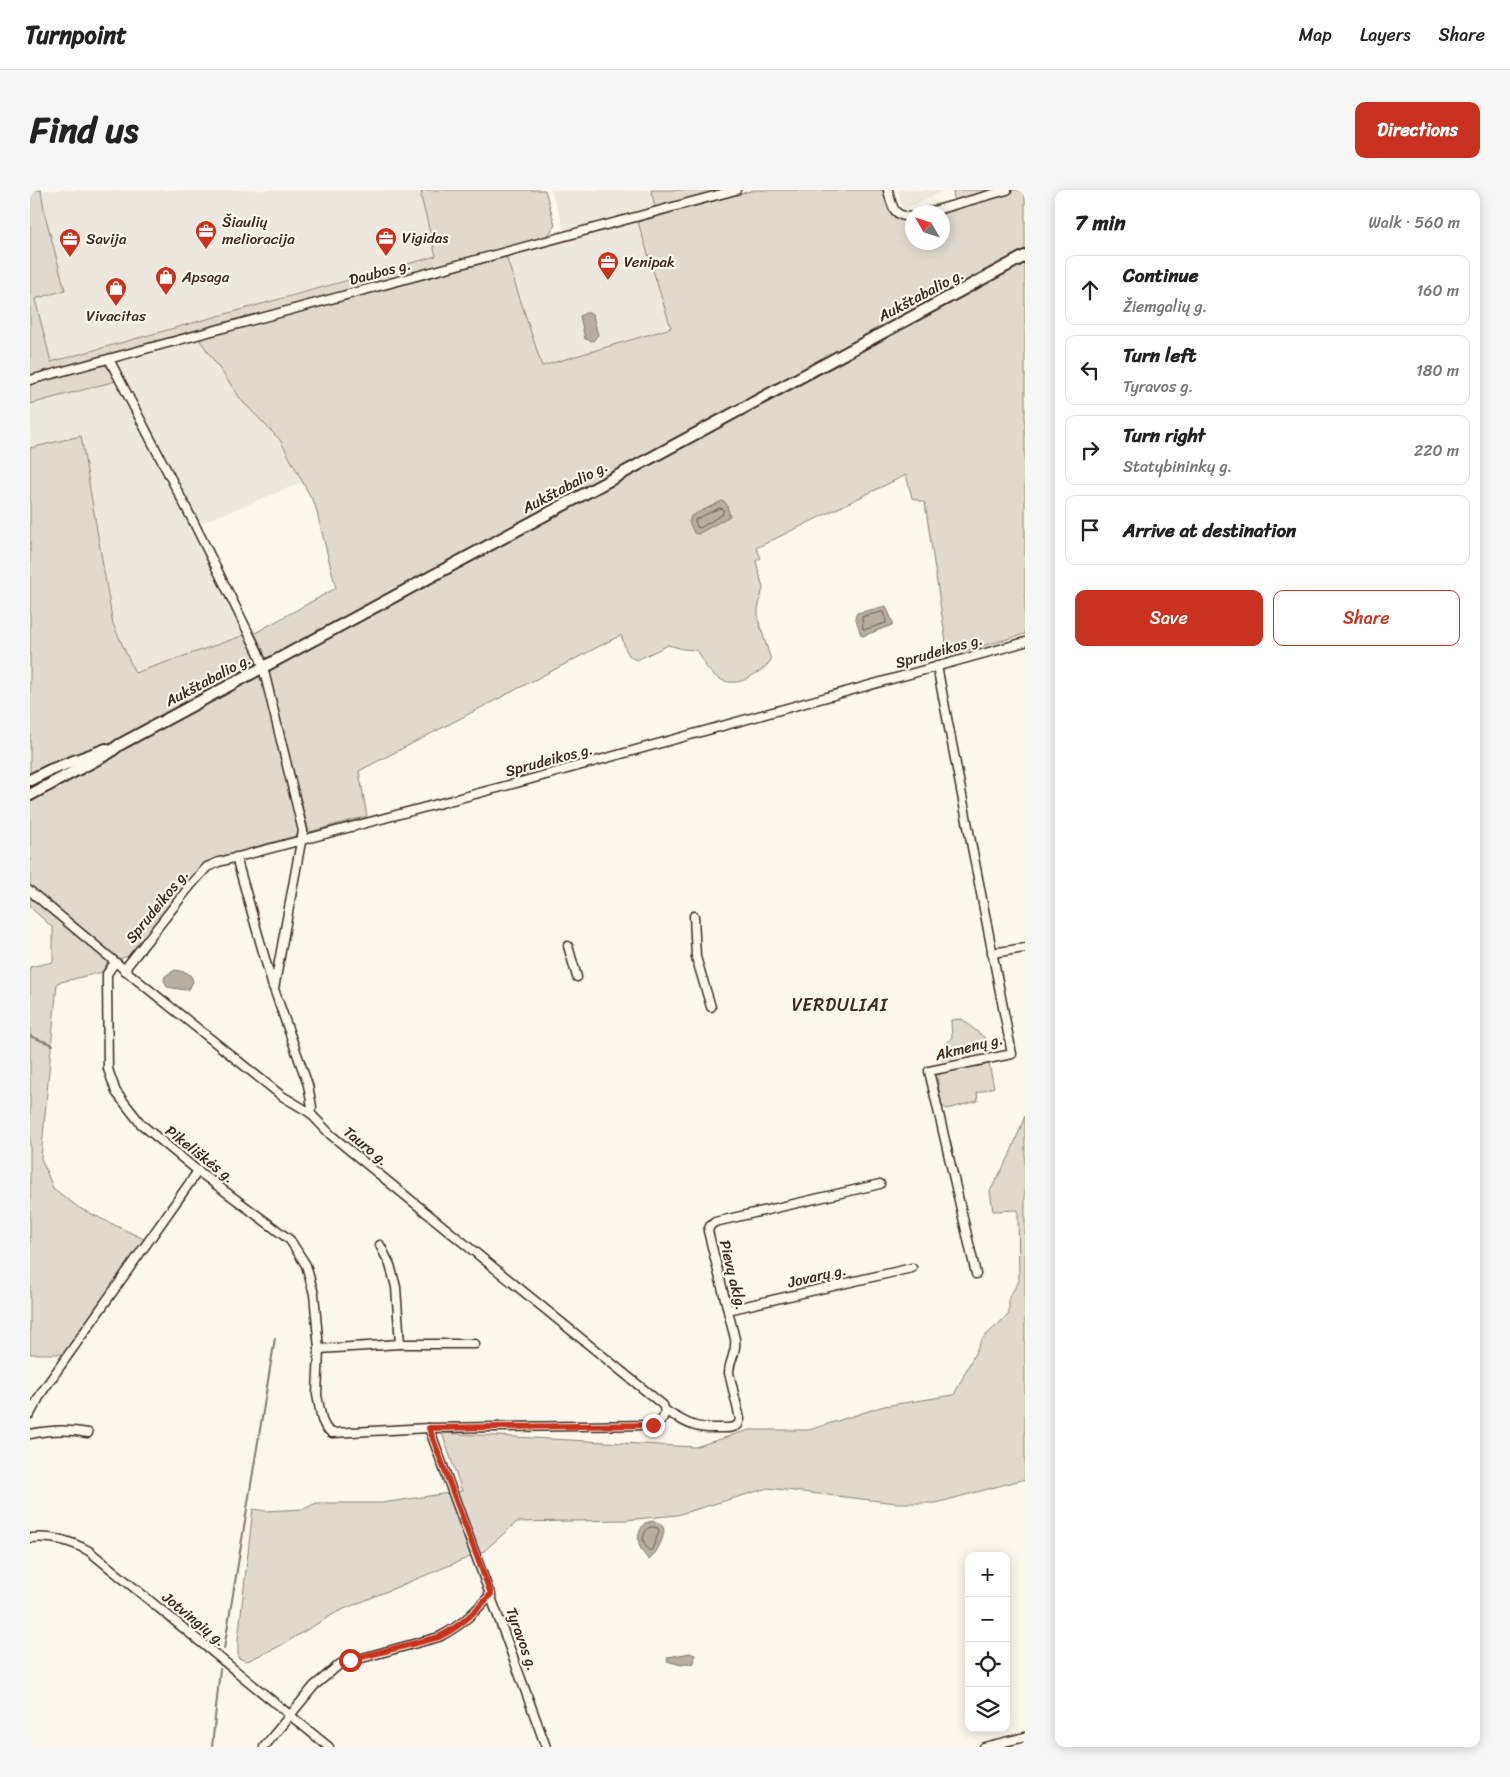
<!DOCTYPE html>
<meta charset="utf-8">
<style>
body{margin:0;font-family:Sriracha,sans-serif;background:#f6f6f6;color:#222}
.controls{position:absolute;right:15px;bottom:15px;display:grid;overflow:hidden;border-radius:10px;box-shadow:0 2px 12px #0003}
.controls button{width:45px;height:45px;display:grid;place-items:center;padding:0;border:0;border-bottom:1px solid #e0e0e0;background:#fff;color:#222;font:25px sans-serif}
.compass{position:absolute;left:875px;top:15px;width:45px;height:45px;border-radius:50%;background:#fff;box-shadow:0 2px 12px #0003;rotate:309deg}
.stop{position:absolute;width:15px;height:15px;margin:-11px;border:4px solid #c8321e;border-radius:50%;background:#fff}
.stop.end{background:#c8321e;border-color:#fff;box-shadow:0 1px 5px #0008}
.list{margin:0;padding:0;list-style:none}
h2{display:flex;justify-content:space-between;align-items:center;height:65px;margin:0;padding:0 20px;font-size:21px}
h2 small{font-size:16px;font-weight:400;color:#767676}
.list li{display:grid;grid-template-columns:32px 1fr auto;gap:15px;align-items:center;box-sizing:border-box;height:70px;margin:0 10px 10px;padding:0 10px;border:1px solid #e0e0e0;border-radius:10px}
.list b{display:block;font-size:19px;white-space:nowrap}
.list p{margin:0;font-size:16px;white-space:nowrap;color:#767676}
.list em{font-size:16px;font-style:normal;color:#767676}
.actions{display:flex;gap:10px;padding:15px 20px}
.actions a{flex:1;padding:11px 0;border:1px solid #c8321e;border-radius:10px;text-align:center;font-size:18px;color:#c8321e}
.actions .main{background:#c8321e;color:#fff}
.icon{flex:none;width:28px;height:28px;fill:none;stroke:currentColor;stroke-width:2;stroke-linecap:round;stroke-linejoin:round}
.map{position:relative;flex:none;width:995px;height:1557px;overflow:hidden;border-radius:10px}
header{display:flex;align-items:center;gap:30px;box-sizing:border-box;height:70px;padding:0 25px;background:#fff;border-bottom:1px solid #e0e0e0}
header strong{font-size:24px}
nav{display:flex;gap:28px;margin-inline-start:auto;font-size:18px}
.intro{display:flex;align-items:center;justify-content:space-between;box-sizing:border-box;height:120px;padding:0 30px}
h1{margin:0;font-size:35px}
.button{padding:12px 22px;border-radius:10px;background:#c8321e;color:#fff;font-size:18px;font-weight:700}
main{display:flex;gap:30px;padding:0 30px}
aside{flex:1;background:#fff;border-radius:10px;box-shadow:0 2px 12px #0003}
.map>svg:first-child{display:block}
.built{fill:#ede8dd}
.green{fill:#dfd9ce;stroke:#8d8276}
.water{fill:#b6aea2;stroke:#85796d}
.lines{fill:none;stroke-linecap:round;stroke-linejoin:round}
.shore{stroke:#6c5f53;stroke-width:1}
.stream{stroke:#85796d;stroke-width:2}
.minor-casing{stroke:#3b2a1e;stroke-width:11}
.secondary-casing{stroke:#3b2a1e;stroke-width:14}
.minor{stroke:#fbf7ec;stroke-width:8}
.secondary{stroke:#fbf7ec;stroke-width:10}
.route{stroke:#c8321e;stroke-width:6}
.labels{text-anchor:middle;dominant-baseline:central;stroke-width:4.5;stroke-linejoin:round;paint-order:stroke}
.poi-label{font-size:15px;fill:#3b2a1e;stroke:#fbf7ec;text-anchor:start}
.street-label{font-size:15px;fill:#3b2a1e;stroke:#fbf7ec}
.quarter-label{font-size:18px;letter-spacing:1px;fill:#3b2a1e;stroke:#fbf7ec}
</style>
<header>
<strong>Turnpoint</strong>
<nav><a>Map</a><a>Layers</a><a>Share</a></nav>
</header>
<div class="intro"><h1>Find us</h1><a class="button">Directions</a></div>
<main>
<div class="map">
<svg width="995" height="1557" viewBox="0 0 995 1557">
<rect width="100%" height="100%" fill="#fbf7ec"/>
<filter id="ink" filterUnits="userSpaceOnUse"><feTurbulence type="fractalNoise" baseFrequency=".02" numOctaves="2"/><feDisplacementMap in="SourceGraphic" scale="10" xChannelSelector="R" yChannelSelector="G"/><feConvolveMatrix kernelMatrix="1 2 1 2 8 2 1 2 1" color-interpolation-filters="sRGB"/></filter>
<g filter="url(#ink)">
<g class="built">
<polygon points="11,0 392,0 391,7 406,65 21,172 5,109 35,100 15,25"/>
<polygon points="521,0 621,0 625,17 539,41 535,40 533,36"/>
<polygon points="868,0 915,0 873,20"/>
<polygon points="608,32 641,138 511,176 476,66"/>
<polygon points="169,149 212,211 249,250 273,292 169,334 86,171"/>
<polygon points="86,191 215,445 105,483 83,434 51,247 0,258 0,214"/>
</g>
<g class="green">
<polygon points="0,0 11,0 15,25 35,100 5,109 21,172 406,66 391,7 392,0 515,0 525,35 518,46 0,186"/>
<polygon points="621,0 688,0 625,17"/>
<path d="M724,0h131c4,16 8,32 27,31v21h30l1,-28 12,-4 -2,-20h72v62l-755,407 -5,-2 -10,-24 81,-45 -21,-83 -35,-65 -38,-39 -43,-62 307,-83 36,110 129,-38 -33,-106z"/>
<path d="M995,71v373l-77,22 -23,-153 -13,-5 -6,-23 -150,73 5,10 -5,3 7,27 -5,21v10l13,41c-5,8 -13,12 -21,17 -17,11 -36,4 -46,-14 -3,-5 -3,-9 -8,-13l-13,-1 -15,-4 -31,15c-12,-3 -12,-15 -16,-25l-262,136 8,45 -58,16 -41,-159 3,-4z"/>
<polygon points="73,174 79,178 86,191 0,214 0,194"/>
<path d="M51,246l32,188 22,49 110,-38c6,9 15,20 11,32l-133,71 -93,37v-327z"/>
<polygon points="227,487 231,489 234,494 269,638 267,646 175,672 98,766 87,770 0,697 0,609"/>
<polygon points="0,705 76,769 77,774 72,782 27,793 11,968 23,998 49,1018 116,1050 35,1164 0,1164 0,777 23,772 23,738 0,717"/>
<polygon points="932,829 962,854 953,861 912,870 911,859 922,847 921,830"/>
<polygon points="959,874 964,897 947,903 948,911 917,919 912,916 907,887 913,882"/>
<polygon points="995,926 995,1289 906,1313 866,1313 738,1298 647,1325 596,1330 487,1332 454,1361 307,1422 248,1457 217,1471 208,1468 208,1450 223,1319 235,1321 274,1319 286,1313 352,1313 432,1301 412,1243 665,1257 719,1240 779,1240 854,1216 924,1205 952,1149 979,1124 979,1107 989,1091 988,1020 963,1021 960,1001 979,967"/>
</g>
<g class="water">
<polygon points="555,123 559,123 563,125 568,145 563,151 555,149 550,126"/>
<polygon points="692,311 696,313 700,326 668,344 664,343 659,332 661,326"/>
<polygon points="856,416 863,433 862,435 833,446 831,445 825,426 827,423"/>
<path d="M145,780c9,2 17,2 18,12l-4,7 -5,1 -17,-3 -3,-7 1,-4z"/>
<path d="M622,1331c4,1 9,2 11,6 4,7 -8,29 -14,33 -11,-11 -15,-25 -4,-37z"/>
<polygon points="660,1463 665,1465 664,1473 651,1475 637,1471 638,1467"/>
</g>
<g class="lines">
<g class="shore">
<polygon points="690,318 693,319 693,324 670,338 667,337 665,330"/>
<polygon points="853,422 856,430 856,433 836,439 833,439 832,427"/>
<path d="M623,1337l5,1 1,4 -7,17 -2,2c-8,-7 -9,-15 -2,-23z"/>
</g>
<g class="stream">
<polyline points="0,846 23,855"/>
<polyline points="194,1459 245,1148"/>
<polyline points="182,1557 190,1479"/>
</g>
<g class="minor-casing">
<g id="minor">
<path d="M858,0c4,16 5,27 24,27"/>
<polyline points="899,22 977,0"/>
<polyline points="79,169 163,331 228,462 233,477 273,641 244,799 278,895 282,917 279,922"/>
<polyline points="0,190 706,0"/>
<polyline points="907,476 982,864 899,881 946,1084"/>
<polyline points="206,667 243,797"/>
<path d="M0,701l107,89 145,116 27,16 22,23 17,14 315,256c4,9 0,16 -10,20l-224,3 -97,5 -6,-5 -4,-8 -5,-25 2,-46 -5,-55 -8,-29 -16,-25 -92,-69 -57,-47 -25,-32 -8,-23 -1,-89v-6l8,-12"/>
<polyline points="664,726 666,767 681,817"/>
<polyline points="538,756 547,787"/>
<polyline points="962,763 995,758"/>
<polyline points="94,780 160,696 177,677 189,672 494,591 995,452"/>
<polyline points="350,1055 360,1075 366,1097 370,1154"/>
<polyline points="698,1120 882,1078"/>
<polyline points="289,1159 370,1154 445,1154"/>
<path d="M636,1221c21,12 27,18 53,17 7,0 13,1 19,-3l2,-6 -11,-46c0,-13 8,-19 6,-34l-27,-108 2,-5 5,-4 165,-38"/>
<polyline points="0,1224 12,1202 168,981"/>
<polyline points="399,1238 516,1557"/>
<path d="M0,1244c19,-4 39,-5 58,-1"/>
<path d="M0,1348c22,-2 39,2 59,13l240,196"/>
<path d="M234,1557l50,-61 26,-22 99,-27c23,-12 35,-24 52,-43"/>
<polyline points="954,1557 995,1547"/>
</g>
</g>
<g class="secondary-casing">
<g id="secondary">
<polyline points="0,590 20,580 76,559"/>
<polyline points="0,605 79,563 89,555 995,66"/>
</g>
</g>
<use href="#minor" class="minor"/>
<use href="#secondary" class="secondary"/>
</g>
</g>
<g class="lines" filter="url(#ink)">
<path class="route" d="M320,1470l89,-23c23,-12 35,-24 52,-43l-62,-166 224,-3"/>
</g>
<defs>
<g id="office-pin" transform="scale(1.125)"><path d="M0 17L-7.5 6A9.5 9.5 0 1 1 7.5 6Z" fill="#c8321e" stroke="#fbf7ec"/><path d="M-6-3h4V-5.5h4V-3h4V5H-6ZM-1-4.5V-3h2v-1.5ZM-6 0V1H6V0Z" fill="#fff"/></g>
<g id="shop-pin" transform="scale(1.125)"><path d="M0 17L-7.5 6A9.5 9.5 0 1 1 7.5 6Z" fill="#c8321e" stroke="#fbf7ec"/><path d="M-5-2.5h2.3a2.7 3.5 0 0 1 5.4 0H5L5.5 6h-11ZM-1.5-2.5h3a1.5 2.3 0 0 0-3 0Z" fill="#fff"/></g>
</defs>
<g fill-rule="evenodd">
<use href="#office-pin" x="176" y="41"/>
<use href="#office-pin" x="356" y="48"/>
<use href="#office-pin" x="40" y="49"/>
<use href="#office-pin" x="578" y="72"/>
<use href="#shop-pin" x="136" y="87"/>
<use href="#shop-pin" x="86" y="98"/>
</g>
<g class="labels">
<g class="poi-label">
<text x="192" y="32">Šiaulių<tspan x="192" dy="17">melioracija</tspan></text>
<text x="372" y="48">Vigidas</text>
<text x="56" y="49">Savija</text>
<text x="594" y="72">Venipak</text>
<text x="152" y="87">Apsaga</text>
<text x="86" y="126" text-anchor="middle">Vivacitas</text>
</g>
<g class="street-label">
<text transform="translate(350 82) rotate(-15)">Daubos g.</text>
<text transform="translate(891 105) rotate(-28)">Aukštabalio g.</text>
<text transform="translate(535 297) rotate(-28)">Aukštabalio g.</text>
<text transform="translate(909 461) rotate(-16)">Sprudeikos g.</text>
<text transform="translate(178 490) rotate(-28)">Aukštabalio g.</text>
<text transform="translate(519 570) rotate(-15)">Sprudeikos g.</text>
<text transform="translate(127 716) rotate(-51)">Sprudeikos g.</text>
<text transform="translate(939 857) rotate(-14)">Akmenų g.</text>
<text transform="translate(336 956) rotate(39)">Tauro g.</text>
<text transform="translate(170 964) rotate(38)">Pikeliškės g.</text>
<text transform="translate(703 1085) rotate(76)">Pievų aklg.</text>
<text transform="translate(787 1086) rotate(-13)">Jovarų g.</text>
<text transform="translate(164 1429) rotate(39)">Jotvingių g.</text>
<text transform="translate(492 1449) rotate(70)">Tyravos g.</text>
</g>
<g class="quarter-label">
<text x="810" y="815">VERDULIAI</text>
</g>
</g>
</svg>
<div class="controls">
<button>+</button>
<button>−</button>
<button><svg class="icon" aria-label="locate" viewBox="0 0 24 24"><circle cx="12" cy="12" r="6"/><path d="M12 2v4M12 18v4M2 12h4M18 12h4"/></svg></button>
<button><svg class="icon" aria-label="layers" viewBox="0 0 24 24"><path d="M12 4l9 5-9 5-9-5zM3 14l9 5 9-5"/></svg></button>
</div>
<svg class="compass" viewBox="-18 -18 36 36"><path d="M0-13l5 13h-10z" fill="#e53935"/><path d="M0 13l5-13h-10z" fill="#767676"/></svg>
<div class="stop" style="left:320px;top:1470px"></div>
<div class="stop end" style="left:623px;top:1235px"></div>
</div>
<aside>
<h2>7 min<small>Walk · 560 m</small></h2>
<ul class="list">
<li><svg class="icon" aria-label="ahead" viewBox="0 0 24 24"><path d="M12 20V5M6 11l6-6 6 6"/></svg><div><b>Continue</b><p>Žiemgalių g.</p></div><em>160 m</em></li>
<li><svg class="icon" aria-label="left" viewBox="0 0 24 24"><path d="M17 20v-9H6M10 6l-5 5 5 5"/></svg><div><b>Turn left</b><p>Tyravos g.</p></div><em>180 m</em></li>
<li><svg class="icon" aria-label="right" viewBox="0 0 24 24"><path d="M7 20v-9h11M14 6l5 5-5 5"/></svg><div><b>Turn right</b><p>Statybininkų g.</p></div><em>220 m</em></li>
<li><svg class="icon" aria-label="arrive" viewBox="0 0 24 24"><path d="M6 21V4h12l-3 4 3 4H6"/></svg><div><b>Arrive at destination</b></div></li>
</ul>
<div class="actions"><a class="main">Save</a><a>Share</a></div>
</aside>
</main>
